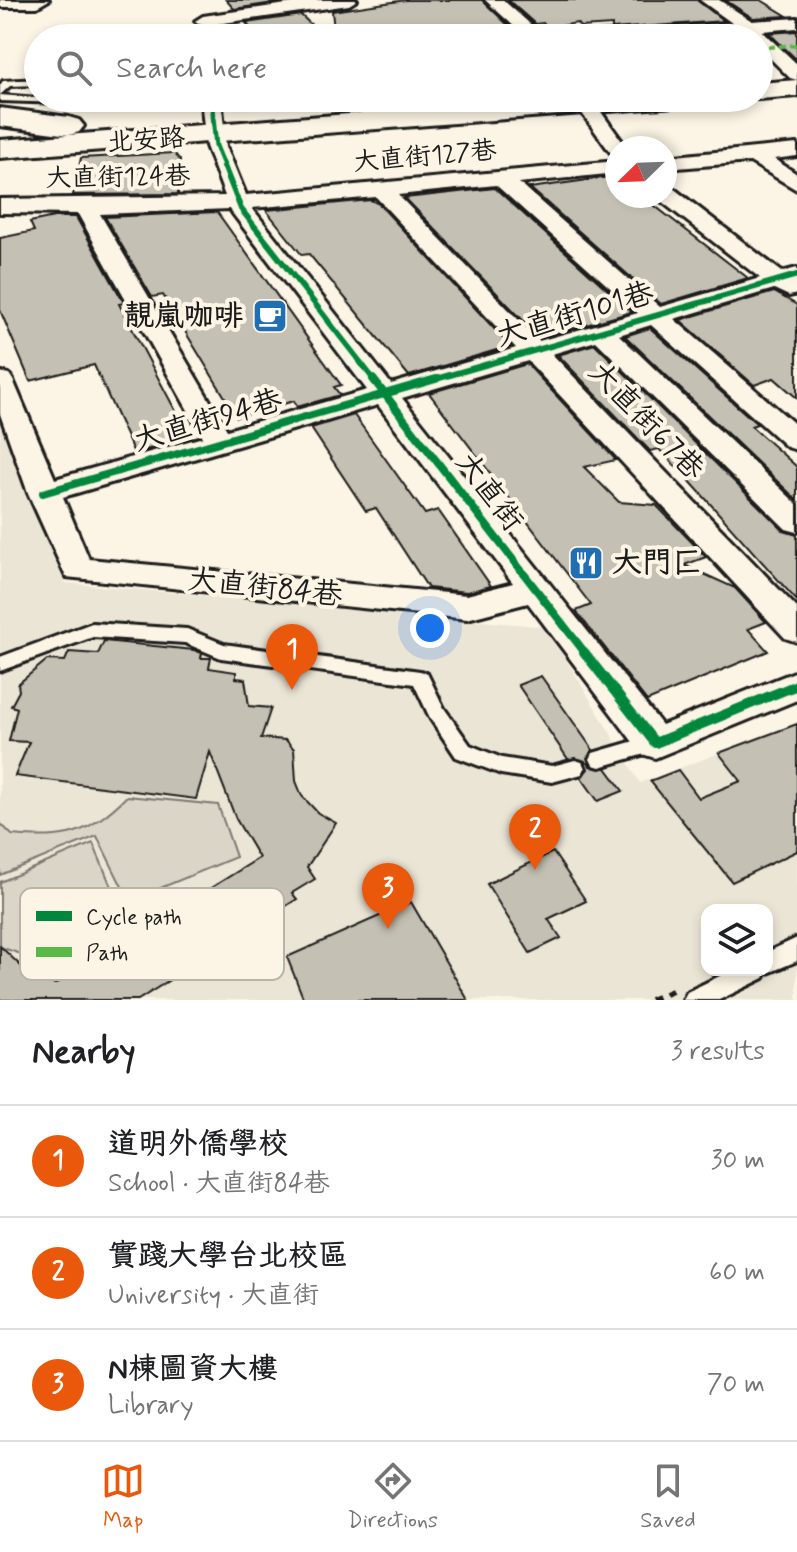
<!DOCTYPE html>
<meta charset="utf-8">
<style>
body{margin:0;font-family:Mynerve,"LXGW WenKai TC",sans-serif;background:#f2f2f2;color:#202124}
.controls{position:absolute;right:24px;bottom:24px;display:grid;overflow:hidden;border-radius:16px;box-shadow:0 4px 12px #0003}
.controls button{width:72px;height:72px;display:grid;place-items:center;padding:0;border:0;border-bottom:2px solid #e0e0e0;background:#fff;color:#202124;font:40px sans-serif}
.compass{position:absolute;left:605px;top:136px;width:72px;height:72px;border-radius:50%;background:#fff;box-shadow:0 4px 12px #0003;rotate:247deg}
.you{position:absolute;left:430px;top:628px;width:28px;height:28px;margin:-20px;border:6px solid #fff;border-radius:50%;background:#1a73e8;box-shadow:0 0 0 12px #1a73e833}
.badge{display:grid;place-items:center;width:52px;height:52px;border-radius:50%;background:#ea580c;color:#fff;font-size:26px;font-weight:700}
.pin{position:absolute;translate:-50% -66px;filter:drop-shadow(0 2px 4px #0008)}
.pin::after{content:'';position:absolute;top:42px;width:28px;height:24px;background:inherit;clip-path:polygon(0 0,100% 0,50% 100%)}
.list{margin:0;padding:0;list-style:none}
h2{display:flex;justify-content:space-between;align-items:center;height:104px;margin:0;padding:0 32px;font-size:34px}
h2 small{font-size:26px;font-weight:400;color:#757577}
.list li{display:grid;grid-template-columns:52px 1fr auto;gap:24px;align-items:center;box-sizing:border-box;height:112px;padding:0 32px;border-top:2px solid #e0e0e0}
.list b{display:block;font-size:30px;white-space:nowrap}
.list p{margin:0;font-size:26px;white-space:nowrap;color:#757577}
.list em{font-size:26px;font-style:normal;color:#757577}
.icon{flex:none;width:44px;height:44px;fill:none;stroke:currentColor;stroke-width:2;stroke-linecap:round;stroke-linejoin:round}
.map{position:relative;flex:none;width:797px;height:1000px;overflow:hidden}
.search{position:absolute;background:#fff;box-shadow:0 4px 12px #0003;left:24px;right:24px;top:24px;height:88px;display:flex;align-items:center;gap:20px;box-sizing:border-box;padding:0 28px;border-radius:44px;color:#757577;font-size:30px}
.sheet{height:440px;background:#fff}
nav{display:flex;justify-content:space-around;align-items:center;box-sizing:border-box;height:112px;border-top:2px solid #e0e0e0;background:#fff;font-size:22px;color:#757577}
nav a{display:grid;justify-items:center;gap:4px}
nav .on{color:#ea580c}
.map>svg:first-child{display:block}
.built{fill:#ebe5d6;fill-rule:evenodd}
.green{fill:#dbd5c8;stroke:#7c7872;stroke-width:2}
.building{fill:#c4c0b3;stroke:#1c1c1c;stroke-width:2}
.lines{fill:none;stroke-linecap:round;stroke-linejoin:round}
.lane-casing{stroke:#1c1c1c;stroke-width:6}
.street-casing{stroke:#1c1c1c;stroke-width:6}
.secondary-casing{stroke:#1c1c1c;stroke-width:6}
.path{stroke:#1c1c1c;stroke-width:6;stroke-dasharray:8 8;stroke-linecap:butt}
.lane{fill:#fcf5e5;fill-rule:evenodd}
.street{fill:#fcf5e5;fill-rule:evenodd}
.secondary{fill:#fcf5e5;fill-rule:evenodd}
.quiet{stroke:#58b947;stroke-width:4;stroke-dasharray:7 4;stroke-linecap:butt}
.cycleway-far3-casing{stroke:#fcf5e5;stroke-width:8}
.cycleway-far2-casing{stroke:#fcf5e5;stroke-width:10}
.cycleway-far1-casing{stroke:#fcf5e5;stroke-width:13}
.cycleway-casing{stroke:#fcf5e5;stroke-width:15}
.cycleway-far3{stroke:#00873e;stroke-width:5}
.cycleway-far2{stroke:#00873e;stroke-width:6}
.cycleway-far1{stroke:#00873e;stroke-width:8}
.cycleway{stroke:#00873e;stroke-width:10}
.labels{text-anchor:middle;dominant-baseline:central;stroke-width:8;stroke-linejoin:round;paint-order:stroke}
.far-street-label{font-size:26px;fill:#1c1c1c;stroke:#fcf5e5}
.street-label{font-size:30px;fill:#1c1c1c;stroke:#fcf5e5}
.poi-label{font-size:30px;font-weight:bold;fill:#1c1c1c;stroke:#fcf5e5;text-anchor:end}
.key{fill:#fcf5e5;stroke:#b9b4a9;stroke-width:2}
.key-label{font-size:22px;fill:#1c1c1c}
</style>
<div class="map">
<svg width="797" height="1000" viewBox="0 0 797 1000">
<rect width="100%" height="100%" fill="#fcf5e5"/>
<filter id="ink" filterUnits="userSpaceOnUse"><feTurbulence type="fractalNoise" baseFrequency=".0125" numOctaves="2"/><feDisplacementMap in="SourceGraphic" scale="16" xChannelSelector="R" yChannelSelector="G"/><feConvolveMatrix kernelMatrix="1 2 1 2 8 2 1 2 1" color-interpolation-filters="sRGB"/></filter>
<g filter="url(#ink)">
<path class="built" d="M0,419l66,164 481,44 93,156 157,-59v276h-797zM707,910h60v60h-60z"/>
<g class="green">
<path d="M127,796l91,9 18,52 -107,44 -32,-65 -97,39v-52l12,12c55,5 76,0 115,-39z"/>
<polygon points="93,843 121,910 27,956 0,947 0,882"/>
</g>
<g class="building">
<polygon points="226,0 286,0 287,1 234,9"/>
<polygon points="406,0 482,0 511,28 445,38 335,38 332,11"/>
<polygon points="508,0 697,0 724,21 612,29 612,25 580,27 577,23 548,28 543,23 535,24"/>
<polygon points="725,0 761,0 787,16 753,18"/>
<polygon points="301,15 325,38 259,38 246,23"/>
<polygon points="797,31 797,60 769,33"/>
<polygon points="174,153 180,160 178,194 73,195 81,158"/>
<polygon points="617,176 617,196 642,196 748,278 661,304 530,188"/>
<polygon points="495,188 632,312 540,338 405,198"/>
<polygon points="371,200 379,204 510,346 409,376 309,254 302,255 266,210"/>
<polygon points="217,212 341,385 334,387 340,395 297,407 294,401 237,417 163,295 152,297 105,217"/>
<polygon points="54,217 76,217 124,303 119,304 190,438 134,453 94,365 30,381 0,310 0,238 34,231 30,222"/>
<polygon points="774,292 797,305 797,398 774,378 754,385 680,320"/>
<polygon points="650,328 757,424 751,426 797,467 797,500 625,336"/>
<polygon points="595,344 784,531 797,535 797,601 688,479 659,449 650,451 558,355"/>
<polygon points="527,364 616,460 584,467 619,502 656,505 706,557 684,565 735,588 766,622 748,629 768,651 647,701 576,611 591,605 429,393"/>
<polygon points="354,415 425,514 438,510 491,586 467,592 428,588 376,508 366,511 311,428"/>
<polygon points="104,641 194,650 202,653 201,658 211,658 209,668 236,672 236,678 245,679 249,706 271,708 261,738 286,740 294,749 296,781 302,796 318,813 336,823 307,867 315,879 292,893 297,899 138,1000 0,1000 0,946 24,969 27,980 56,984 259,858 236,819 210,752 196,799 15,776 29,742 9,741 17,708 11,706 19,691 18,684 47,660 65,661 69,652 98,654"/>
<polygon points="541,676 593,750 587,758 590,766 606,768 623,791 598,801 581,777 588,769 585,761 568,759 518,685"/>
<polygon points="797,724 797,851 732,882 650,781 678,770 699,798 741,781 719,753"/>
<polygon points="553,852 586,901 548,919 561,938 530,953 487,884"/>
<polygon points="411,902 468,1000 304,1000 287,957"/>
</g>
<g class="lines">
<g class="lane-casing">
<g id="lane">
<polygon points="38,79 38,85 10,86 0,95 38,98 162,98 157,101 93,104 0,101 0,85 3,81"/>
<polygon points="92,623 187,629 224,644 420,671 427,673 444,708 470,745 502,758 552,766 575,760 582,762 585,768 582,774 552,782 501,774 456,757 430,718 414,684 221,658 185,643 93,637 0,671 0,657"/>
<polygon points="655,735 662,737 665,743 662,749 600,767 593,765 590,759 593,753"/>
<polygon points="797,938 797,961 766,974 764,978 719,1000 683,1000 687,992 732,970 767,970 767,952"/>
</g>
</g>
<g class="street-casing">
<g id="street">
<polygon points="314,0 357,0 349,5 203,26 195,21 203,16"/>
<polygon points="485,0 503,0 546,38 527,38"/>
<polygon points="700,0 719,0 752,21 797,18 797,28 762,31 797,64 797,80 790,78 759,47 759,38 750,38 744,32 665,38 586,38 595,33 732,23"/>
<path d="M201,98h20l5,48 20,49 371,-34v12l-98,10 141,124 100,-29 -103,-80 8,-2v-9l8,1 109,84 15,-4v26l-8,2 -15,-7 -100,30 123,107v24l-10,-3 -136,-122 -32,10 178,169v28l-11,-3 -190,-188 -44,13 245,254v34l-12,-4 -257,-277 -126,37 260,327 135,-54v29l-142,58 -13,-4 -114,-151 -61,16 -401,-42 -38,-84 -28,-79v-42l9,2 4,6 42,99 148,-42 -125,-223 -78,-1v-14l225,-3 -19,-50zM496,185l142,128 -99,28 -141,-146zM376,197l140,151 -125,36 -139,-176zM230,209l3,5 134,176 -140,40 -127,-216zM378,405l135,178 -46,12 -378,-36 -26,-62z"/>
<polygon points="571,98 591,98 627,148 617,148 617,154 610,152"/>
<polygon points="797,144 797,156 774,159 797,174 797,190 750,162 665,169 665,157"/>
</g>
</g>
<g class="secondary-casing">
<g id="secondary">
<polygon points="0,0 49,0 37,7 0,7"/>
<polygon points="797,80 797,96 759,99 754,98 759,98 759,83"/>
<polygon points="563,98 689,98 685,104 675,106 0,158 0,140"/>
<polygon points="0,108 69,117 79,120 84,126 79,132 69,135 0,126"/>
</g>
</g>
<polyline class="path" points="650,1000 675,990"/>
<use href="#lane" class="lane"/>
<use href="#street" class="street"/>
<use href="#secondary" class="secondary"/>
<polyline class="quiet" points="768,47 797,45"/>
<g class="cycleway-far3-casing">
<polyline id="cycleway-far3" points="211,98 216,146 225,168"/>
</g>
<g class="cycleway-far2-casing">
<g id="cycleway-far2">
<polyline points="224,166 241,209 375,381"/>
<polyline points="429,381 797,275"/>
</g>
</g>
<g class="cycleway-far1-casing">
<g id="cycleway-far1">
<polyline points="373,379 586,654"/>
<polyline points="43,493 436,379"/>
</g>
</g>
<g class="cycleway-casing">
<polyline id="cycleway" points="584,652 655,743 797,685"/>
</g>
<use href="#cycleway-far3" class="cycleway-far3"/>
<use href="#cycleway-far2" class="cycleway-far2"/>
<use href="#cycleway-far1" class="cycleway-far1"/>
<use href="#cycleway" class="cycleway"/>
</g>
</g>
<defs>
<g id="cafe-square" transform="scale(1.8)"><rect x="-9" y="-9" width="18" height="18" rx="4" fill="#1f6fb2" stroke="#fcf5e5"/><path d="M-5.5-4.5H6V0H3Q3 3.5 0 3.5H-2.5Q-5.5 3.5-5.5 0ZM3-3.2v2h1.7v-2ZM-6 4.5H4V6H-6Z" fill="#fff"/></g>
<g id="restaurant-square" transform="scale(1.8)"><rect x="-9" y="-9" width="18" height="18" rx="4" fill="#1f6fb2" stroke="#fcf5e5"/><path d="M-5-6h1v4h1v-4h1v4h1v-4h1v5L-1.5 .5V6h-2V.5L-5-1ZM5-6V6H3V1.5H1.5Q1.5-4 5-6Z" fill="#fff"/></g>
</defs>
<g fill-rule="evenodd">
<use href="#cafe-square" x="270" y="316"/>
<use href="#restaurant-square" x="586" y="563"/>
</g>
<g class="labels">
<g class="far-street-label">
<text transform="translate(146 141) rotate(-4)">北安路</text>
<text transform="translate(425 157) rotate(-5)">大直街127巷</text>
<text transform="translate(118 178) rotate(-1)">大直街124巷</text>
</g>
<g class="street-label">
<text transform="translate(575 315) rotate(-16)">大直街101巷</text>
<text transform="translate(208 421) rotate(-16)">大直街94巷</text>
<text transform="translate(646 421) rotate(46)">大直街67巷</text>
<text transform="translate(489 492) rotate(53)">大直街</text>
<text transform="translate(265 588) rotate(6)">大直街84巷</text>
</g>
<g class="poi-label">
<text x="244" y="316">靚嵐咖啡</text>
<text x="612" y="563" text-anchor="start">大門匚</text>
</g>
</g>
<rect x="20" y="888" width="264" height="92" rx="12" class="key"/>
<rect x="36" y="911" width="36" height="10" fill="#00873e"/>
<rect x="36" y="947" width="36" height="10" fill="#58b947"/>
<g class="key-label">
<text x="86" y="924">Cycle path</text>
<text x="86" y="960">Path</text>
</g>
</svg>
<div class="controls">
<button><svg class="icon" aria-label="layers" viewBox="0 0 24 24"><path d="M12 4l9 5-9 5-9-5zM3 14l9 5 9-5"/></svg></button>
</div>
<svg class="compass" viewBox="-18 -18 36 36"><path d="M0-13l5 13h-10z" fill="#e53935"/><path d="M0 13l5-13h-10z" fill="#757577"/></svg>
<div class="you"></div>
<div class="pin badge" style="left:292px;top:690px">1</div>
<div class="pin badge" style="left:535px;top:870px">2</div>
<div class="pin badge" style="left:388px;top:929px">3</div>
<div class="search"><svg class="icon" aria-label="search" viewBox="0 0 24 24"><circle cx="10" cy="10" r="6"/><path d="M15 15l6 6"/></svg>Search here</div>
</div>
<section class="sheet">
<h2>Nearby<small>3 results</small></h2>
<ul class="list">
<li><span class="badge">1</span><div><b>道明外僑學校</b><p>School · 大直街84巷</p></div><em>30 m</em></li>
<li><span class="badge">2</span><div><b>實踐大學台北校區</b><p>University · 大直街</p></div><em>60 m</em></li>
<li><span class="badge">3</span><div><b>N棟圖資大樓</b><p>Library</p></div><em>70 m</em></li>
</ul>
</section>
<nav>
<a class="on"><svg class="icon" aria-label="map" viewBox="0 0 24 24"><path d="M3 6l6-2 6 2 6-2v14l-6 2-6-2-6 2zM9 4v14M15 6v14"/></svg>Map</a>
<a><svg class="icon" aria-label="directions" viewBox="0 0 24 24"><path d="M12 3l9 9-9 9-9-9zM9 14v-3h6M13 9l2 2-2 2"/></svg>Directions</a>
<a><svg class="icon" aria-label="saved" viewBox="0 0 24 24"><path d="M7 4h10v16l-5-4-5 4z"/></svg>Saved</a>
</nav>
